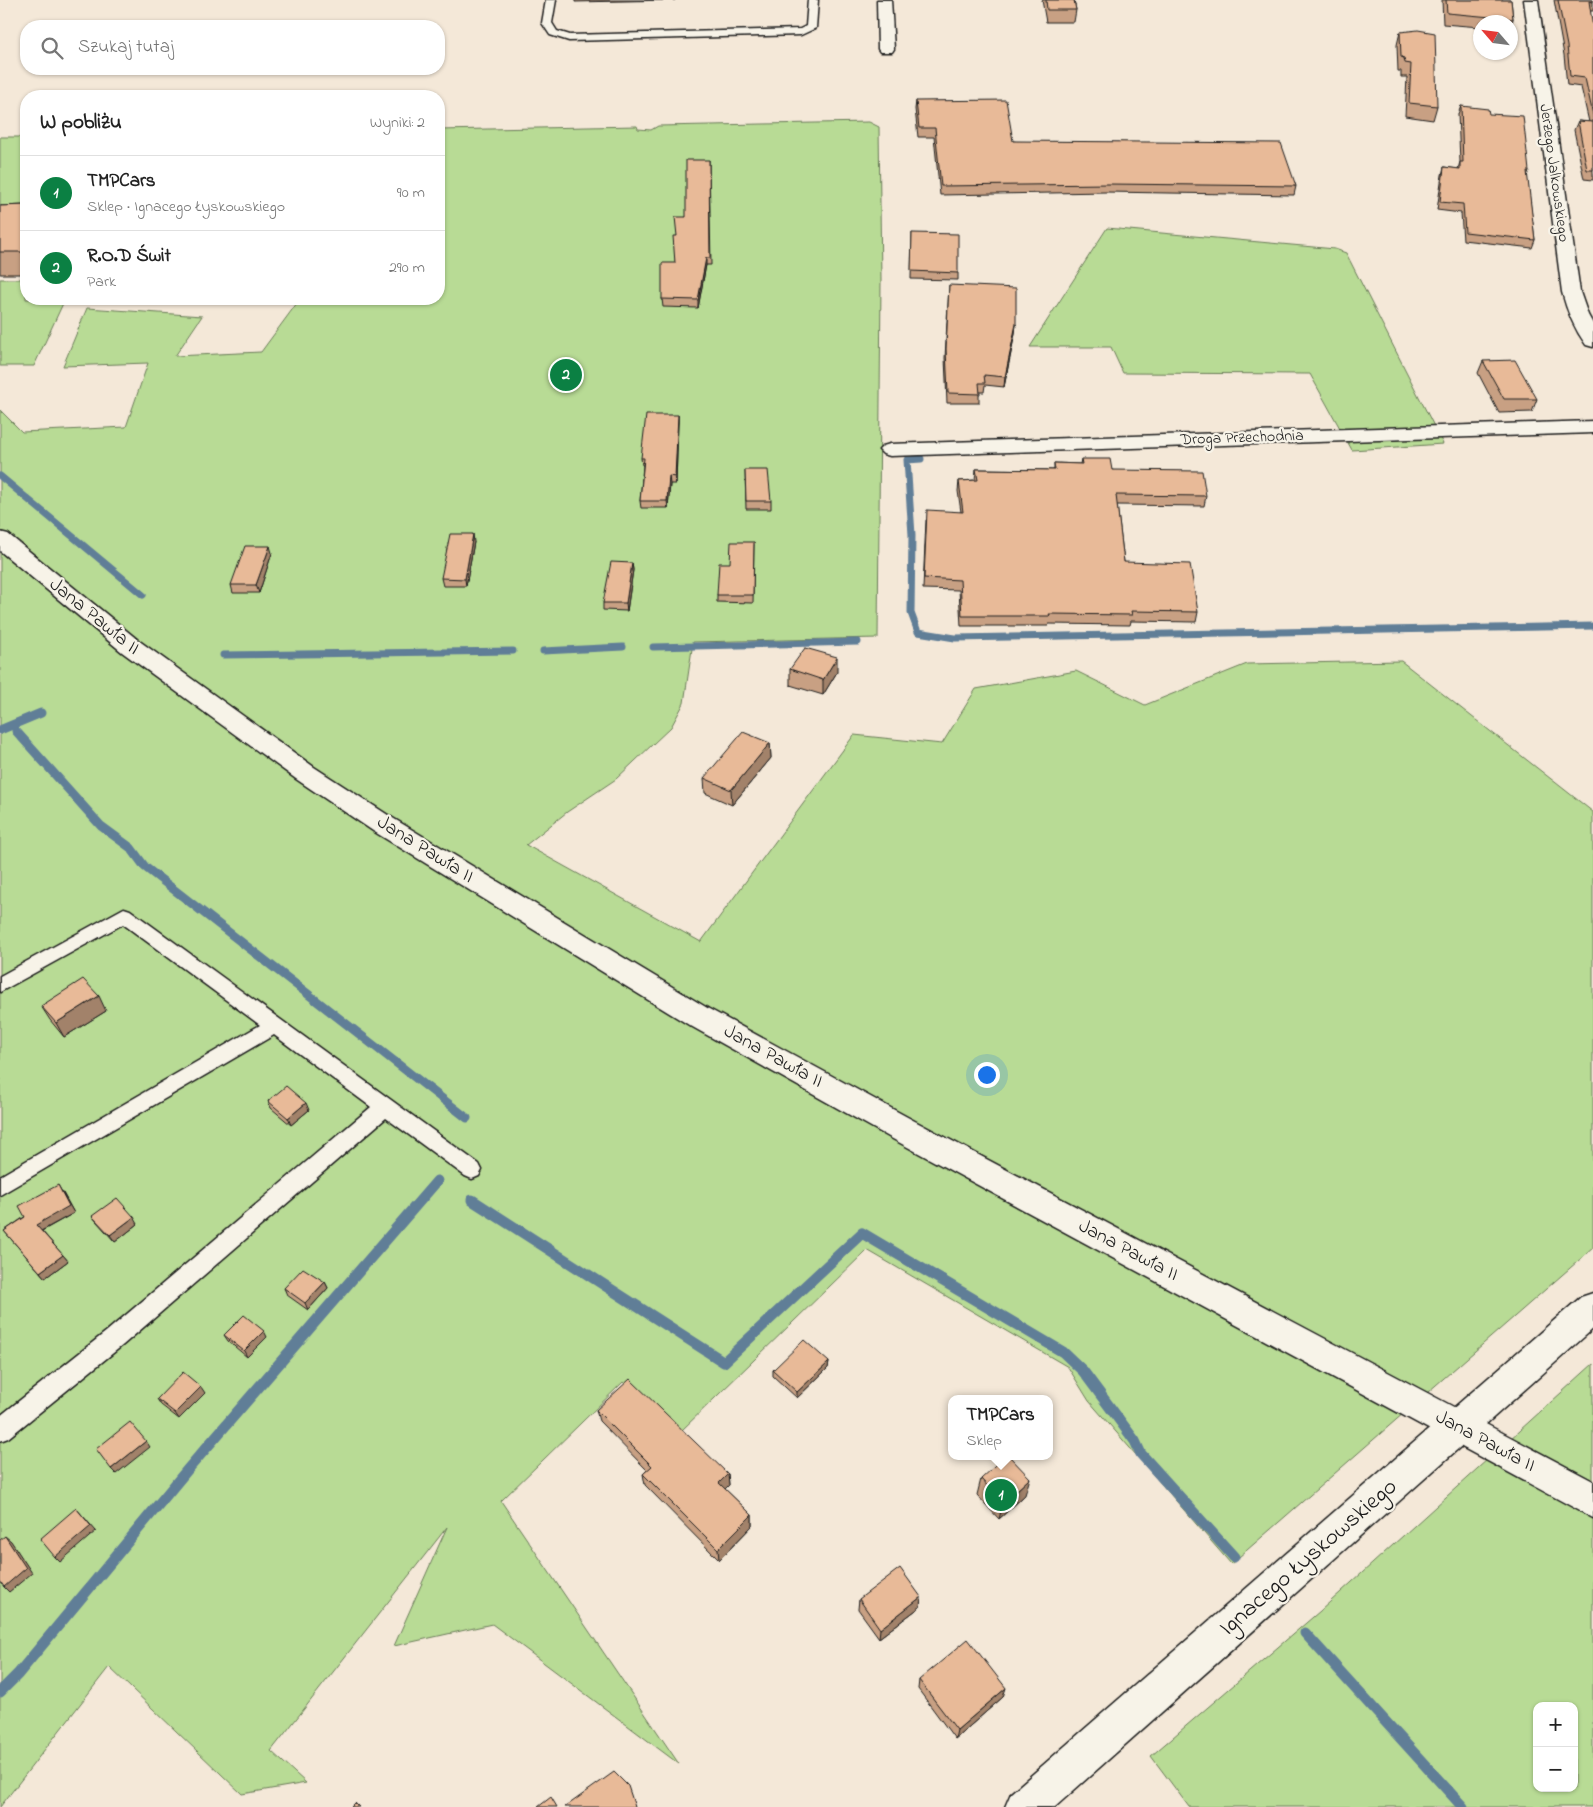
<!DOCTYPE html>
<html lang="pl">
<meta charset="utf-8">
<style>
body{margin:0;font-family:"Indie Flower",sans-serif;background:#f2f2f2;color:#222}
.controls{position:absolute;right:15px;bottom:15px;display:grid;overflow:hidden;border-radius:10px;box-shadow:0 1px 4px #0004}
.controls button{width:45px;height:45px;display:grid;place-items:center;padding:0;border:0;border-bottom:1px solid #e0e0e0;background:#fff;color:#222;font:25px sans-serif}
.compass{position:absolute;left:1473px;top:15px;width:45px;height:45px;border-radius:50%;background:#fff;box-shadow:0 1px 4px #0004;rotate:298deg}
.you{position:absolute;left:986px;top:1074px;width:18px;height:18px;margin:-12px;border:4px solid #fff;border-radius:50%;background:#1a73e8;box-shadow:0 0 0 8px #1a73e833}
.badge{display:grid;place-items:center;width:32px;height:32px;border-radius:50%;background:#0b8043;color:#fff;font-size:16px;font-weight:700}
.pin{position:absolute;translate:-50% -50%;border:2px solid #fff;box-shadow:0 1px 5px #0006}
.popup{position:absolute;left:948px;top:1395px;width:105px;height:65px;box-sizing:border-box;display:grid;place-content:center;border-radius:10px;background:#fff;filter:drop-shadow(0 1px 4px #0005);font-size:16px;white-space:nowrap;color:#767676}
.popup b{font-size:19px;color:#222}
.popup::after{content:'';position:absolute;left:50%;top:100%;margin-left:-10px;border:10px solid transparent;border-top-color:#fff}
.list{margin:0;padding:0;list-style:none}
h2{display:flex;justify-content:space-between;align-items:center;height:65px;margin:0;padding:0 20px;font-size:21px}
h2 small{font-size:16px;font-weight:400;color:#767676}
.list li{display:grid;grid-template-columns:32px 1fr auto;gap:15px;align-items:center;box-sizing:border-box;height:75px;padding:0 20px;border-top:1px solid #e0e0e0}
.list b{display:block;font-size:19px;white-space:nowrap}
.list p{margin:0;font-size:16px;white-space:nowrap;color:#767676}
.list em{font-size:16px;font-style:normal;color:#767676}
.icon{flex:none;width:28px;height:28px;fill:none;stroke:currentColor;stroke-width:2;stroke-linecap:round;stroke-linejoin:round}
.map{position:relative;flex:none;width:1593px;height:1807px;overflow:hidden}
.search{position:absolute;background:#fff;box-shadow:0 1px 4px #0004;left:20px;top:20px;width:425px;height:55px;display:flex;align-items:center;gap:12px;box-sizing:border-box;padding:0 18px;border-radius:20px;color:#767676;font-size:19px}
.panel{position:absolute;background:#fff;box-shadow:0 1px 4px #0004;left:20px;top:90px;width:425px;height:215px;border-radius:20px}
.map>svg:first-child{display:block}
.green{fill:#b8db95;stroke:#6a7c58;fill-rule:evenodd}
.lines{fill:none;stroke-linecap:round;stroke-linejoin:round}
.stream-far2{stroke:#607e97;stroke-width:7}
.stream-far1{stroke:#607e97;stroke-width:9}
.stream{stroke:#607e97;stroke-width:11}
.service-casing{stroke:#1c1c1c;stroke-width:3}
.minor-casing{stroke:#1c1c1c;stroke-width:3}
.tertiary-casing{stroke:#1c1c1c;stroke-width:3}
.primary-casing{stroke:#1c1c1c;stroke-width:3}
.service{fill:#f7f3e8;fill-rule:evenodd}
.minor{fill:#f7f3e8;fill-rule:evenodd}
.tertiary{fill:#f7f3e8;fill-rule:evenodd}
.primary{fill:#f7f3e8;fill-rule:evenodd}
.wall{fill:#c8a083;stroke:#1c1c1c}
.shaded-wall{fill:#a2826a;stroke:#1c1c1c}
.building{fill:#e8ba98;stroke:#1c1c1c}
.labels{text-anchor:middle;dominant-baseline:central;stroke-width:4.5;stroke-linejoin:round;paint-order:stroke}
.far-street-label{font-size:16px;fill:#1c1c1c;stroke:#f7f3e8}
.street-label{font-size:20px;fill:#1c1c1c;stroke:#f7f3e8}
.near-street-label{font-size:24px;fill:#1c1c1c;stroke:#f7f3e8}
</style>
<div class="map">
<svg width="1593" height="1807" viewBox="0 0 1593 1807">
<rect width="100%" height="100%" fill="#f4e8d8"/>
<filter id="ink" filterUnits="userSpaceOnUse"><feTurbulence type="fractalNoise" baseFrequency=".02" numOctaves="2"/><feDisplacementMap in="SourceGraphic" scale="10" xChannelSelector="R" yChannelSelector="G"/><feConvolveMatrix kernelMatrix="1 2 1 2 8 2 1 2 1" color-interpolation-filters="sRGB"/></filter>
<g filter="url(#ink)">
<g class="green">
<polygon points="869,122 879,127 881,280 878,638 693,642 684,703 671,727 616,779 567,812 526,845 701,942 854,735 942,744 976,689 1076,671 1145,705 1247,664 1401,661 1593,812 1593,1248 1231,1564 1089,1401 1068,1367 867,1250 680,1432 623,1382 501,1501 679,1764 492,1624 394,1646 447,1527 271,1751 306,1783 242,1794 109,1667 0,1807 0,410 22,432 126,427 148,363 63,366 87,308 202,316 175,356 261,352 300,299 439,299 439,130 637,126 638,129 651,130 658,126"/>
<polygon points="0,137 26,137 26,212 0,213"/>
<polygon points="1107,228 1335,249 1346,253 1443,444 1352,450 1310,374 1123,373 1111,347 1030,347"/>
<polygon points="0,279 26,279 26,299 65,299 34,366 0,366"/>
<path d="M1593,1364v443h-404l-38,-51 169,-145zM1537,1706h37v82h-37z"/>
</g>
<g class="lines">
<g class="stream-far2">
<polyline points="921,459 907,460 912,535 911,613 918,632 955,638 1593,626"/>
<polyline points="0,476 143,595"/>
<polyline points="653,647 858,642"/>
<polyline points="543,651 623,647"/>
<polyline points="223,655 513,651"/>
</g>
<g class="stream-far1">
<polyline points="0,730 41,713"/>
<polyline points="16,731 101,826 131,848 145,867 467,1118"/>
</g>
<g class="stream">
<polyline points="472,1200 724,1362 862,1233 1063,1352 1083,1371 1135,1441 1141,1454 1234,1557"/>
<polyline points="1305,1633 1463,1807"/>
<polyline points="0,1692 18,1674 188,1469 437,1181"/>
</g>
<g class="service-casing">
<g id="service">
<polygon points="546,0 556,0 552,23 557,31 570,35 800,29 806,26 808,0 818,0 816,28 801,35 569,41 550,35 542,23"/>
<polygon points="124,908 130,910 479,1164 482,1170 479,1176 472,1179 465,1176 386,1118 123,1345 8,1438 0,1441 0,1416 107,1331 371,1107 274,1035 0,1195 0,1176 260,1025 123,924 0,992 0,976"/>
</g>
</g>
<g class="minor-casing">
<g id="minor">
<polygon points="877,0 891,0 894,49 892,52 880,52 878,49"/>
<path d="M1524,0h14l42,292 8,23 5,9v23l-7,-2c-12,-17 -19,-34 -24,-53z"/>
<polygon points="1593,421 1593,433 890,456 883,454 879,450 883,446 890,444"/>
</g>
</g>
<g class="tertiary-casing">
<polygon id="tertiary" points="1593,1293 1593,1329 1055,1807 1005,1807 1011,1793 1581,1297"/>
</g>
<g class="primary-casing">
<polygon id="primary" points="0,532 8,534 138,640 314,767 391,817 611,950 709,1009 911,1119 1593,1481 1593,1518 889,1137 689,1025 373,831 296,779 122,652 0,551"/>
</g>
<use href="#service" class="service"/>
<use href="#minor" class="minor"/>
<use href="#tertiary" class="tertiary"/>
<use href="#primary" class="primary"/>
</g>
<g class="wall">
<polygon points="575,0 675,0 575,2"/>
<polygon points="1042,0 1074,0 1076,10 1074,22 1046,22"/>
<polygon points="1442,0 1511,0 1513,19 1510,29 1510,22 1480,22 1480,27 1443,24"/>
<polygon points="1554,0 1593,0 1593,11 1590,11 1593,28 1593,180 1584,179 1574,130 1578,121 1589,122 1581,87 1567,85 1564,55"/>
<polygon points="1400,32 1437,106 1433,120 1405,116 1407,77 1401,77 1401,71 1398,71 1397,45"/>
<polygon points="916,101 1013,141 1296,186 1294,195 1106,192 940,195 934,137 918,137 915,109"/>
<polygon points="1461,106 1489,114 1529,171 1527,176 1535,240 1532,248 1463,240 1461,213 1437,210 1442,175 1444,167 1458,169 1460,162 1458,114"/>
<polygon points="709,160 711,265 706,265 698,308 663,307 662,299 675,263 677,236 686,217"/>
<polygon points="26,205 26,274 0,274 0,206"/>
<polygon points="912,233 958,273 958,280 911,279"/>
<polygon points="949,285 1016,324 1015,333 1004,387 985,385 984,392 979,392 979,403 947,403 945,358"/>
<polygon points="1483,361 1537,399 1532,412 1499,413 1478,373"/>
<polygon points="678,415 678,422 676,484 670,484 668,508 641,508 640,501 643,465 642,465 641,458"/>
<polygon points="1081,459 1112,470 1206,496 1204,506 1117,505 1124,562 1198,612 1196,622 1131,621 1130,625 1049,624 1048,626 961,626 959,590 923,589 926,520 961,512 958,491 959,481 975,480 976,469 1054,470 1054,463 1080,464"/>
<polygon points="745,470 771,501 771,509 746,509"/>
<polygon points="474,542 466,586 443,586 441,578"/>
<polygon points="754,542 753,603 717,602 717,595 730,563"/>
<polygon points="272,553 259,593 233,593 231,585"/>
<polygon points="632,563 633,570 627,611 603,610 603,603"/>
<polygon points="790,669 837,672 823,695 790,685"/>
<polygon points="770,743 771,758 732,805 705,793 704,778"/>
<polygon points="41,1006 106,1011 64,1037 50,1020"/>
<polygon points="268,1101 309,1110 291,1125 271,1108"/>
<polygon points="62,1191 74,1213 42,1231 68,1261 45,1278 4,1231"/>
<polygon points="92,1216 138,1224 115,1242 97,1222"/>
<polygon points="325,1282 328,1288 308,1310 287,1295 284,1288"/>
<polygon points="224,1335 267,1337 247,1357 228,1341"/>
<polygon points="829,1362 828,1368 797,1398 773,1376 773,1370"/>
<polygon points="205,1393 179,1419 161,1405 157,1399"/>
<polygon points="596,1410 728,1474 729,1485 725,1489 752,1515 752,1526 719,1560 645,1485 643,1474 647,1470 599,1421"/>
<polygon points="981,1479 1025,1495 999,1519 977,1495"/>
<polygon points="921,1597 920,1607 879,1638 858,1609 859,1599"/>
<polygon points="919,1680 1003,1697 955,1739 918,1689"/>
</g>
<g class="shaded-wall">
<polygon points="706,258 706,265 698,308 698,300"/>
<polygon points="1016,324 1015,333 1004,387 1005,377"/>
<polygon points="678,415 678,422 676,484 675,477"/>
<polygon points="669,476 670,484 668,508 667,501"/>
<polygon points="473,534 474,542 466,586 465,579"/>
<polygon points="270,546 272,553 259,593 256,585"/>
<polygon points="632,563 633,570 627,611 626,603"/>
<polygon points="837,657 837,672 823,695 823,680"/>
<polygon points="770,743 771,758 732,805 731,790"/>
<polygon points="99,996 106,1011 64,1037 56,1023"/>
<polygon points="306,1103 309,1110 291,1125 288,1118"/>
<polygon points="58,1185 74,1213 41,1231 36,1225"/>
<polygon points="134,1217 138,1224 115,1242 110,1235"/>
<polygon points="63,1255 68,1261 45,1278 40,1272"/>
<polygon points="325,1282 328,1288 308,1310 305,1303"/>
<polygon points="264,1331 267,1337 247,1357 244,1351"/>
<polygon points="829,1362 828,1368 797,1398 797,1392"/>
<polygon points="201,1387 205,1393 179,1419 175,1413"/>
<polygon points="146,1441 150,1447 116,1474 111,1469"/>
<polygon points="728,1474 729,1485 720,1494 719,1483"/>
<polygon points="1030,1478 1025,1495 999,1519 1003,1503"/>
<polygon points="76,1508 96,1531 60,1562 55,1557"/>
<polygon points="752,1515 752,1526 719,1560 718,1549"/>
<polygon points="5,1536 11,1541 32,1573 9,1592 4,1587"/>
<polygon points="921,1597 920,1607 879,1638 880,1629"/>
<polygon points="1006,1688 1003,1697 955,1739 957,1730"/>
</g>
<g class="building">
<polygon points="1046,0 1074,0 1076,10 1047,10"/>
<polygon points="1446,0 1511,0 1513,19 1447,13"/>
<polygon points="1558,0 1593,0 1593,2 1589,1 1593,28 1593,115 1585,78 1570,76 1567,46"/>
<polygon points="1418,30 1435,33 1437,106 1409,103 1411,64 1405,63 1404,58 1401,57 1400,32"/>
<polygon points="1006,100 1013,141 1281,143 1296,186 1108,184 941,186 935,128 919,128 916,101"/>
<polygon points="1461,106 1488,109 1489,114 1523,116 1529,171 1527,171 1535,240 1465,232 1463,204 1440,202 1444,167 1460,169 1460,162 1463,162"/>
<polygon points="1578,121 1593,122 1593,170 1587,170"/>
<polygon points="686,160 709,160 710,258 706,258 698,300 662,299 662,263 675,263 673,236 677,236 675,217 686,217"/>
<polygon points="26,205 26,252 0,252 0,206"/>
<polygon points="912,233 958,234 958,273 911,271"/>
<polygon points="949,285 1016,288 1016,324 1005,377 984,375 985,383 979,383 980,394 948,393 946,349"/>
<polygon points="1515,360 1537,399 1504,399 1483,361"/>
<polygon points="646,415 678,415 675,477 669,476 667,501 640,501 644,458 641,458"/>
<polygon points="1081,459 1110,459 1112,470 1202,471 1206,496 1116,495 1124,562 1190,564 1198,612 1131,611 1132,615 1049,614 1050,616 962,616 960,580 924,578 927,510 963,512 959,481 978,480 976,469 1055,470 1054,463 1082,464"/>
<polygon points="745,470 768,470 771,501 746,501"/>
<polygon points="450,534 473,534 465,579 441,578"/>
<polygon points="731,542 754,542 753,595 717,595 719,563 730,563"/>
<polygon points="245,546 270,546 256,585 231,585"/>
<polygon points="611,562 632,563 626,603 603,603"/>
<polygon points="805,648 837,657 823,680 790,669"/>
<polygon points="743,732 770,743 731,790 704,778"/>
<polygon points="83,979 99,996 56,1023 41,1006"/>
<polygon points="286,1086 306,1103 288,1118 268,1101"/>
<polygon points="58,1185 69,1206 36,1225 63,1255 40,1272 4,1231 25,1217 19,1206"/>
<polygon points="117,1198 134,1217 110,1235 92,1216"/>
<polygon points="303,1268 325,1282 305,1303 284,1288"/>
<polygon points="244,1315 264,1331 244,1351 224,1335"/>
<polygon points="804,1340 829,1362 797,1392 773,1370"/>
<polygon points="183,1372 201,1387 175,1413 157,1399"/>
<polygon points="630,1379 728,1474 719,1483 752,1515 718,1549 643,1474 652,1466 596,1410"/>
<polygon points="130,1422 146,1441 111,1469 96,1449"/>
<polygon points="1006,1456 1009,1456 1030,1478 1003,1503 981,1479"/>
<polygon points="76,1508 91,1526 55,1557 40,1539"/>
<polygon points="5,1536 26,1568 4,1587 0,1581 0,1540"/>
<polygon points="900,1568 921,1597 880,1629 859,1599"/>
<polygon points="968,1639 1006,1688 957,1730 919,1680"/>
<polygon points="614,1772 628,1786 635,1807 565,1807"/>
<polygon points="551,1797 557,1807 538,1807"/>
<polygon points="355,1803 359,1807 351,1807"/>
</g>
</g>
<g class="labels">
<g class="far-street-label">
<text transform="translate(1554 173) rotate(82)">Jerzego Jalkowskiego</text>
<text transform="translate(1242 438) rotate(-2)">Droga Przechodnia</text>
</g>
<g class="street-label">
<text transform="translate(94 617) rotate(39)">Jana Pawła II</text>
<text transform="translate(425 850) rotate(32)">Jana Pawła II</text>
<text transform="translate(773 1057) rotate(29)">Jana Pawła II</text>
<text transform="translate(1128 1251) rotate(28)">Jana Pawła II</text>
<text transform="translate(1485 1442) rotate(28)">Jana Pawła II</text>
</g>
<g class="near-street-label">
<text transform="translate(1309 1558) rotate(-41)">Ignacego Łyskowskiego</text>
</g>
</g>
</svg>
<div class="controls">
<button>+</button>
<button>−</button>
</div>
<svg class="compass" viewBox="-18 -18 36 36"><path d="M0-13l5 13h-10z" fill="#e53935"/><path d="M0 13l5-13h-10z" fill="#767676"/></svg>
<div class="you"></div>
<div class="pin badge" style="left:1001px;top:1495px">1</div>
<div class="popup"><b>TMPCars</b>Sklep</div>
<div class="pin badge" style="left:566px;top:375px">2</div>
<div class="search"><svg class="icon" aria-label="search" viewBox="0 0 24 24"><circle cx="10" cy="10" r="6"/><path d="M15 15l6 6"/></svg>Szukaj tutaj</div>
<section class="panel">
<h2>W pobliżu<small>Wyniki: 2</small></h2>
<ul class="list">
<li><span class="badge">1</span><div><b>TMPCars</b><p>Sklep · Ignacego Łyskowskiego</p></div><em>90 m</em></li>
<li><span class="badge">2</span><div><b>R.O.D Świt</b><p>Park</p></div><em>290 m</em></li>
</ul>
</section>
</div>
